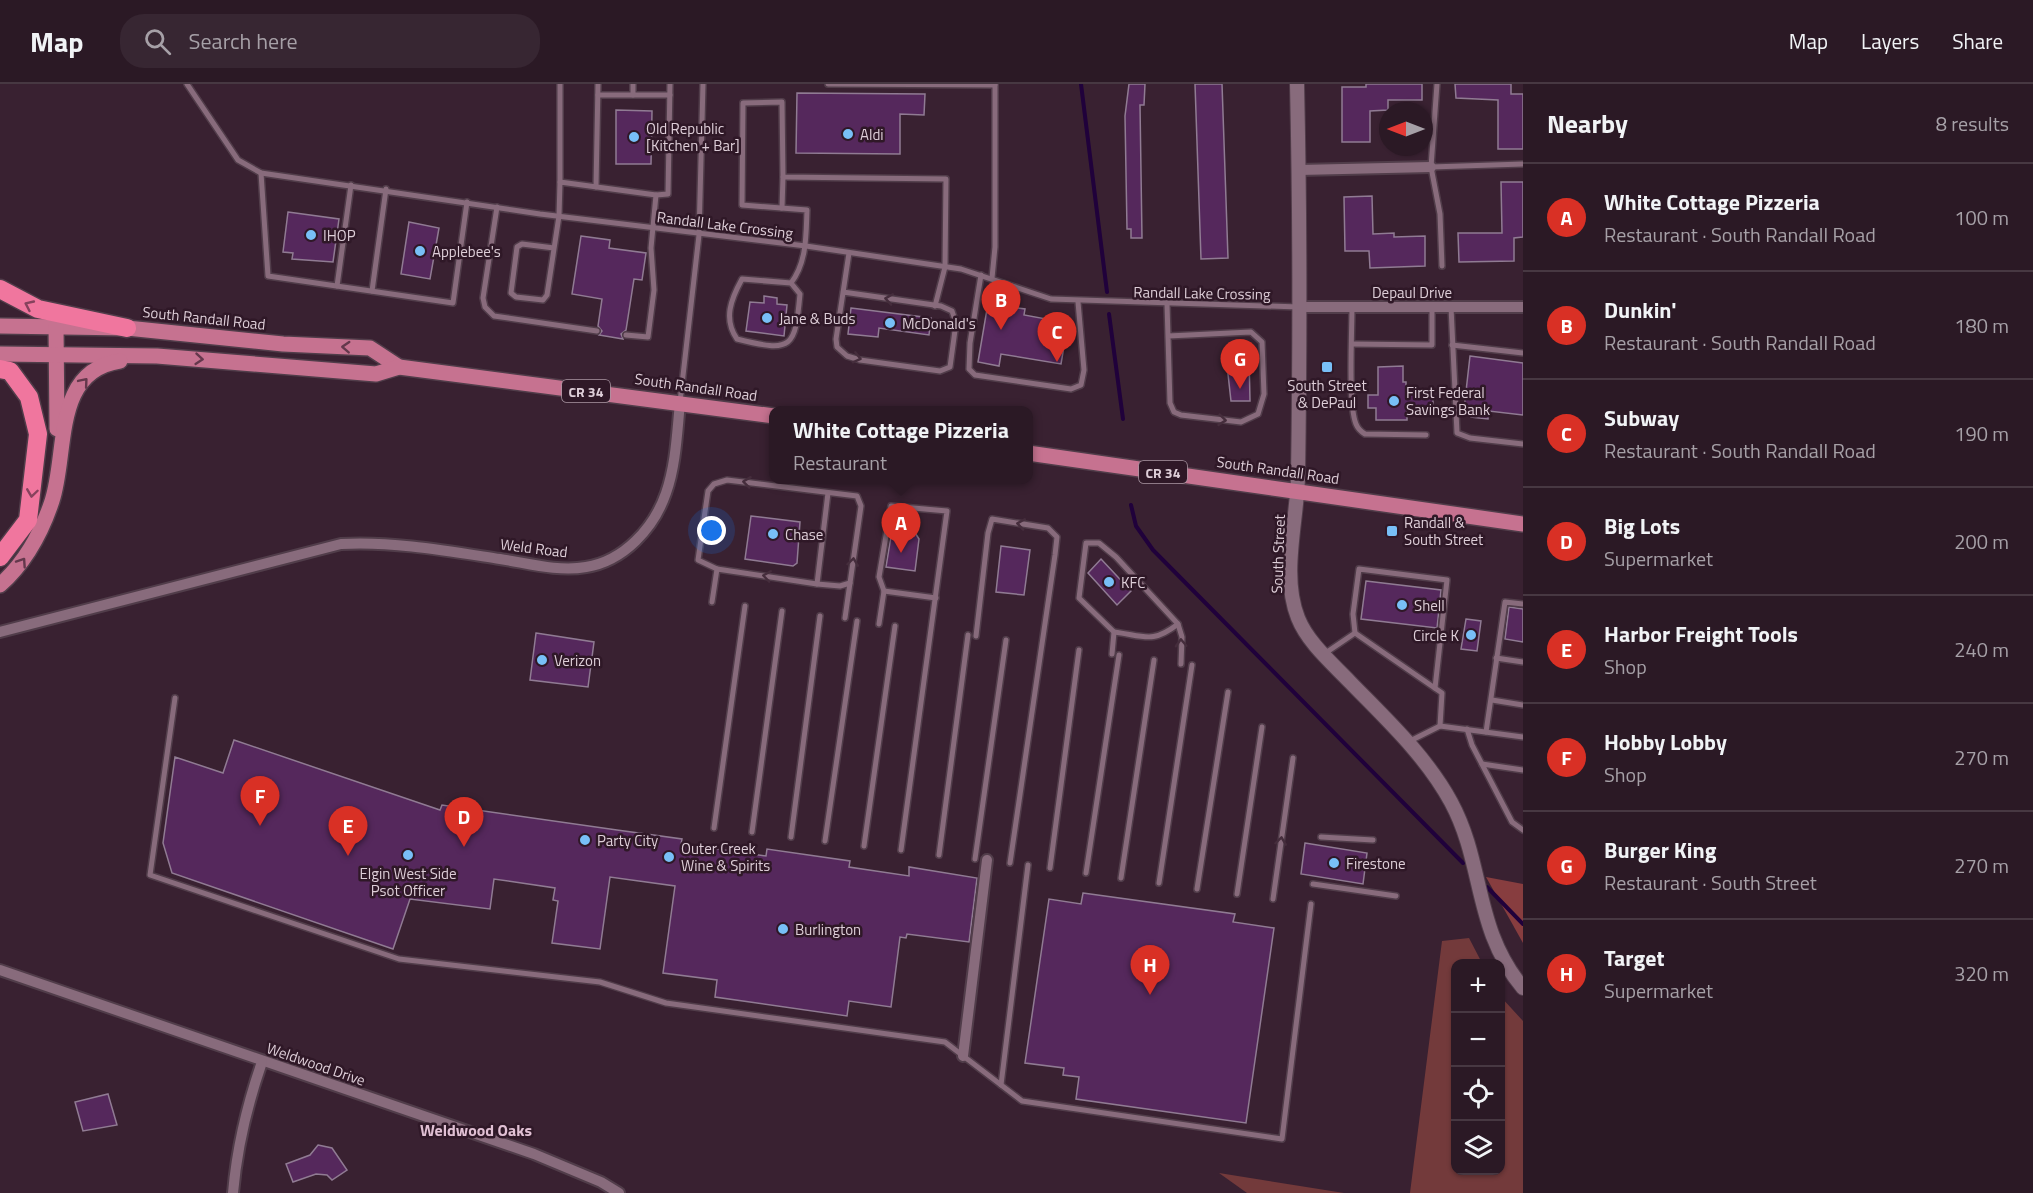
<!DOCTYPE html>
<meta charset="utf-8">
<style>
body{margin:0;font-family:"Titillium Web",sans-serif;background:#372632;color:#f1f3f6}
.controls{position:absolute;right:18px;bottom:18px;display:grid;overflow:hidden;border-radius:12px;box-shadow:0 2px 4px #0004}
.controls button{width:54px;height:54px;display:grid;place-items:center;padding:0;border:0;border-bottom:2px solid #473842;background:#2b1925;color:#f1f3f6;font:30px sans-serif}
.compass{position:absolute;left:1379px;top:18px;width:54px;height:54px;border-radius:50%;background:#2b1925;box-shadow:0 2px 4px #0004;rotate:270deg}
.you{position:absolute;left:712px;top:447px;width:21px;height:21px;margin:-15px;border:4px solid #fff;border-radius:50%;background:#1a73e8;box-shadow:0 0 0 9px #1a73e833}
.badge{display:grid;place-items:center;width:39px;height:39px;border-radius:50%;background:#d93025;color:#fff;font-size:20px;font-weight:700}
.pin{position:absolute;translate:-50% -50px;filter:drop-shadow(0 2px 3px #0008)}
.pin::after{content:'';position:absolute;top:32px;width:21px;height:18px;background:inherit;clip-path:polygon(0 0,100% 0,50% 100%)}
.popup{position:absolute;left:769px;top:322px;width:264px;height:78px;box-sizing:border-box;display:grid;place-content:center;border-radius:12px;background:#2b1925;filter:drop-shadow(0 2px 4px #0005);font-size:20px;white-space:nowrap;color:#a6a0a7}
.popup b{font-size:22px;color:#f1f3f6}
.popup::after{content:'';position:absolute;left:50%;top:100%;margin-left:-12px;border:12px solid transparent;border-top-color:#2b1925}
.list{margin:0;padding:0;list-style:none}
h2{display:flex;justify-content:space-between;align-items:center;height:78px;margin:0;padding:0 24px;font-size:26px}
h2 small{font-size:20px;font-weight:400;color:#a6a0a7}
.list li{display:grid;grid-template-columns:39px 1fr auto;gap:18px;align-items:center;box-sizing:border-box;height:108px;padding:0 24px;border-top:2px solid #473842}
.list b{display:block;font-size:22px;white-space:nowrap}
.list p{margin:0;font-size:20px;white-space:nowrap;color:#a6a0a7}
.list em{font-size:20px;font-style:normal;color:#a6a0a7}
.icon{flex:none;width:33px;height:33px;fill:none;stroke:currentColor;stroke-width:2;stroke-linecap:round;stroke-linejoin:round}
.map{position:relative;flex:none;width:1523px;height:1109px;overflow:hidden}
header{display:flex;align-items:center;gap:36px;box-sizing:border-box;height:84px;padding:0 30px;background:#2b1925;border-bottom:2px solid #473842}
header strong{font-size:28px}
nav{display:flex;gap:33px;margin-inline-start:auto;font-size:21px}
.search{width:420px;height:54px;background:#372632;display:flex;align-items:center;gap:15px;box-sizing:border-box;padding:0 21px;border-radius:24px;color:#a6a0a7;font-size:22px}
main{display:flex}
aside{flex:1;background:#2b1925}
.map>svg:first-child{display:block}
.green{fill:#733a3b}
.forest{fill:#873d3f}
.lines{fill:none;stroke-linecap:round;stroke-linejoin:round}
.stream{stroke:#20013b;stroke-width:4}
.building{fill:#55285c;stroke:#907b93;stroke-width:1.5}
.service-casing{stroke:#513d4a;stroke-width:8}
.minor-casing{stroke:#513d4a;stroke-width:14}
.tertiary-casing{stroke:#513d4a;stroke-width:16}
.primary-casing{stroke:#513d4a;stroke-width:18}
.motorway-casing{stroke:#513d4a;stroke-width:21}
.service{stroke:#886b7c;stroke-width:5}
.minor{stroke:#886b7c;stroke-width:10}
.tertiary{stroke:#886b7c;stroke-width:14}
.primary{stroke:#c67290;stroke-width:15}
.motorway{stroke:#f0769e;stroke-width:18}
.oneway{stroke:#452d3c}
.oneway2{stroke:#86425d}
.oneway3{stroke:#64384c}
.poi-dot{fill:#78bff7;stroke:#2f1827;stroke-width:2}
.labels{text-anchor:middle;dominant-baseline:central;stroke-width:5;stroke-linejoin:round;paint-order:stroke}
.shield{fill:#2f1827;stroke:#aa97a3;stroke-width:1.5}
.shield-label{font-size:14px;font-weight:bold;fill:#deced8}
.poi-label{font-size:15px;fill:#deced8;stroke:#2f1827;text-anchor:start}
.street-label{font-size:15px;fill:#deced8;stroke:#2f1827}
.neighbourhood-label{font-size:16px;font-weight:bold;fill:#e1c0d4;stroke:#2f1827}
</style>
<header>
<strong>Map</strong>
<div class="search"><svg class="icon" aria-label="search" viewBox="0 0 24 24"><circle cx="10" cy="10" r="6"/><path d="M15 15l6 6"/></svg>Search here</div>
<nav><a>Map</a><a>Layers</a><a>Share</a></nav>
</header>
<main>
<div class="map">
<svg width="1523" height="1109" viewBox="0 0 1523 1109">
<rect width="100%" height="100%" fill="#392131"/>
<g class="green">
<polygon points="1469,854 1482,879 1456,880 1456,1086 1500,1086 1501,913 1523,937 1523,1109 1410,1109 1442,857"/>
<polygon points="1219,1089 1344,1109 1247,1109"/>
</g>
<polygon class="forest" points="1486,793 1523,800 1523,859"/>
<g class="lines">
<g class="stream">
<polyline points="1081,0 1107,208"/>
<polyline points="1109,230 1123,335"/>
<polyline points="1131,421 1136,442 1153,466 1463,779"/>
<polyline points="1487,803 1523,840"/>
</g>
</g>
<g class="building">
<polygon points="1129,0 1145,0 1144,21 1140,21 1142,154 1131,154 1131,145 1127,145 1125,32"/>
<polygon points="1195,0 1222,0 1228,174 1201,175"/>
<polygon points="1366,0 1422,0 1422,16 1388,16 1388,26 1370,27 1370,58 1342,58 1342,3 1366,3"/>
<polygon points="1455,0 1511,0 1511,10 1523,10 1523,65 1498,65 1498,16 1456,14"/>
<polygon points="797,9 925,10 924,31 900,30 900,70 796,69"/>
<polygon points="616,26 652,27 651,80 616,80"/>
<polygon points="1501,98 1523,98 1523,153 1514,154 1514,177 1459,178 1458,149 1502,149"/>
<polygon points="1372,112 1373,150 1394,149 1394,153 1425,152 1425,182 1370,184 1369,167 1345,167 1344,113"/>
<polygon points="288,128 339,135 333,178 292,175 293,169 283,168"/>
<polygon points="409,138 439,144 430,195 401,190"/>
<polygon points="581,152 610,156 609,164 646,169 642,196 634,195 626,246 621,250 623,255 599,251 602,247 598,242 602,215 572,210"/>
<polygon points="764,212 777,214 777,220 787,221 784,252 746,247 750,218 764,219"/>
<polygon points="1003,222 1025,225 1024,231 1068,239 1061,280 1001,270 999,282 978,278 987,225 1002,227"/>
<polygon points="851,224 931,234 929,251 879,244 878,253 848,250"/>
<polygon points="1249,271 1250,317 1231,317 1226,272"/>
<polygon points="1470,272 1523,279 1523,331 1489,327 1488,335 1471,333 1472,326 1464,325"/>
<polygon points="1403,282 1403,298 1406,298 1406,308 1433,308 1433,324 1407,324 1407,336 1376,336 1376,324 1368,324 1368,311 1378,311 1378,283"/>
<polygon points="751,432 800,438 797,479 793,482 745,475"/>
<polygon points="894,434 913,436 912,444 919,455 915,487 886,483"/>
<polygon points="1001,462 1030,466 1024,511 996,508"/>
<polygon points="1101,475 1131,507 1117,521 1088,489"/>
<polygon points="1366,497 1441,506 1437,544 1361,535"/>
<polygon points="1509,523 1523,525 1523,558 1505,555"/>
<polygon points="1466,535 1481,537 1477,567 1461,565"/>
<polygon points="536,549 594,558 588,603 530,596"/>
<polygon points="234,656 440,726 442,721 617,746 682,755 681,760 766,772 767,765 850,777 849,783 909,792 909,783 977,794 969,858 907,850 906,854 900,853 891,923 849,917 847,932 715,913 717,896 663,889 675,802 610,793 600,865 552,859 558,817 553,816 555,804 494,795 490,825 410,815 393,865 172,789 163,759 175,673 223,689"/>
<polygon points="1305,759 1367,769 1363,800 1301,790"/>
<polygon points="1083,809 1235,830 1233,838 1274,844 1246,1039 1076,1015 1079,993 1063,991 1064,984 1025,979 1049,815 1081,820"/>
<polygon points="108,1010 117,1041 83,1047 75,1018"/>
<polygon points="318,1061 332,1064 347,1086 332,1096 327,1091 316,1090 293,1098 286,1080 310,1071"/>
</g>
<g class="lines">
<g class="service-casing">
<g id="service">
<polyline points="187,0 238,76 261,89 540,130 806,162 961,185 1051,215 1299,223"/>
<polyline points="560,0 560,98"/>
<polyline points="828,0 995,1"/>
<polyline points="1437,0 1431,83 1440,130 1442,182"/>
<polyline points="598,11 670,11"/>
<polyline points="633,11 633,0"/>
<polyline points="1431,83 1523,80"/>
<polyline points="261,89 268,192 453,219 467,118"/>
<polyline points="596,103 598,0"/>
<polyline points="656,111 668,110 670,0"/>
<polyline points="497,123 483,214 485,223 494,232 597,247"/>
<polyline points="782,124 783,93"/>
<polyline points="554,164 522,160 517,163 511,209 516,213 543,216 547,211 559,132 560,98 656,111 651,164 654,206 648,253 626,251"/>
<polyline points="981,191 970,259 969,285 975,291 1071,305 1081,301 1084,286 1078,218"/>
<polyline points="992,194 995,163 995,0"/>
<path d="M742,195l49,4 9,11c-5,54 -7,59 -63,45 -14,-20 -6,-40 5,-60z"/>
<path d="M791,199c16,-21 15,-48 16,-73l-65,-5 1,-102 39,-1 1,75 163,2 -1,88 -10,39"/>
<polyline points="337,202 351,101"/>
<polyline points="372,207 386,105"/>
<polyline points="843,208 941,222 952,227 956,239 950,283 940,287 860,276 847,272 837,263 836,255 849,169"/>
<polyline points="1167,220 1170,319 1174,328 1181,331 1241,338 1258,330 1264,310 1262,258 1251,248 1168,252"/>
<path d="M1352,223c0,25 -4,98 4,117 2,5 4,7 9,10l61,1"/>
<polyline points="1451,223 1457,349 1470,354 1523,360"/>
<polyline points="1352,260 1432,261 1432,223"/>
<polyline points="1452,261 1523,269"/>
<polyline points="680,318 699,151 703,0"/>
<polyline points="828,409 817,500 840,502 850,499"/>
<polyline points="717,485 817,500"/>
<polyline points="884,507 936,514"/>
<polyline points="712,518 717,485 698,476 708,407 714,400 727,396 857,412 861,422 845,534"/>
<polyline points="879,540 884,507 879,493 891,422 947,427 901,766"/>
<path d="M1114,548c31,4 38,12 64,-8"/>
<polyline points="1355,549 1353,530 1359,485 1447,496 1435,604"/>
<polyline points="976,552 988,449 992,435 1048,444 1057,453 1055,471 1010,779"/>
<polyline points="1112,570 1114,548 1079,514 1086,459 1099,459 1116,473 1178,540 1182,553 1181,580"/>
<polyline points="1324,570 1355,549 1442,609 1440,642"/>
<polyline points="1496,574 1523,578"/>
<polyline points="175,614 150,791 399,875 600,898 666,919 945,958 1022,1017 1282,1055 1311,820"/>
<polyline points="1492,616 1523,621"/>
<polyline points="1467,645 1472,661 1512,738 1523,746"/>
<polyline points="1486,648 1505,518 1523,520"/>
<polyline points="1410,657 1440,642 1523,653"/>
<polyline points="1482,680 1523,686"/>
<polyline points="714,744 745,522"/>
<polyline points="752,748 782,527"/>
<polyline points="791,753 820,532"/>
<polyline points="1321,753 1373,756"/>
<polyline points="825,757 857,537"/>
<polyline points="864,762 895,542"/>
<polyline points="939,771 968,551"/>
<polyline points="975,775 1006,556"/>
<polyline points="1050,784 1079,566"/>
<polyline points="1086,789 1119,571"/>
<polyline points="1121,794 1154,576"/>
<polyline points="1159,799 1192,581"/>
<polyline points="1313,800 1396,812"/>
<polyline points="1197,805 1228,608"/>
<polyline points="1237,810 1262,643"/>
<polyline points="1273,815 1293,674"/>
<polyline points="1001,1001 1028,781"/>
</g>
</g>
<g class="minor-casing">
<g id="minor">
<polyline points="1299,86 1431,83"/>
<polyline points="1301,223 1523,223"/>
<path d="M0,548l341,-88c52,-3 107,7 159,15 27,4 58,13 86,8 38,-6 68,-39 80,-74 10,-28 11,-61 14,-90"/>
<polyline points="0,886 534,1070 601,1098 619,1109"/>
<polyline points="963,972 987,776"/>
<path d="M233,1109c4,-46 14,-88 29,-131"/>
</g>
</g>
<g class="tertiary-casing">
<path id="tertiary" d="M1297,0c3,131 3,262 1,393 -1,45 -17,98 0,141 10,25 34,45 52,64 37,38 76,74 101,120 34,63 22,126 72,186"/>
</g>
<g class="primary-casing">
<g id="primary">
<polyline points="0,242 127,244 283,260 370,264 399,283"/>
<polyline points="56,242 57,345"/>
<polyline points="0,270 157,272 376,290 399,283 774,332"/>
<polyline points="1028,369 1523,440"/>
<path d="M0,501c26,-23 41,-51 52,-84 16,-48 0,-130 68,-140"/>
</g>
</g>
<g class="motorway-casing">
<g id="motorway">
<polyline points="0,205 38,225 127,244"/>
<polyline points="0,285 10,287 29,313 38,350 28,436 0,473"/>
</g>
</g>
<use href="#service" class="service"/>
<use href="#minor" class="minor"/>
<use href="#tertiary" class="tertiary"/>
<use href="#primary" class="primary"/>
<use href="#motorway" class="motorway"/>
</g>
<defs><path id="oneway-chevron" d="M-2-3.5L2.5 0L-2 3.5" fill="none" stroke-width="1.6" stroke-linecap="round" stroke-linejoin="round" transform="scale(1.5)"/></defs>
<g class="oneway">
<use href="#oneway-chevron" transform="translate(889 215) rotate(-171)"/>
<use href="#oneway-chevron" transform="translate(857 274) rotate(14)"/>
<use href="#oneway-chevron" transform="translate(1222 336) rotate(6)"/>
<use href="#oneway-chevron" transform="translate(747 398) rotate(-173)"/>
<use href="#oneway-chevron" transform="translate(1021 440) rotate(-171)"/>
<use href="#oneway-chevron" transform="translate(853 478) rotate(-82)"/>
<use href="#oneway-chevron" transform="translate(767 492) rotate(-172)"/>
<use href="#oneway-chevron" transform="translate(1181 559) rotate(-92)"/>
<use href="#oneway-chevron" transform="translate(1281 757) rotate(-82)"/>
</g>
<g class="oneway2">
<use href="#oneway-chevron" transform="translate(29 221) rotate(-155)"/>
<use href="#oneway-chevron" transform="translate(32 409) rotate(98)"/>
</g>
<g class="oneway3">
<use href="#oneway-chevron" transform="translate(346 263) rotate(-177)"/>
<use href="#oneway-chevron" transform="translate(199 275) rotate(5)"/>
<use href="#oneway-chevron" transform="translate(84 298) rotate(-50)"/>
<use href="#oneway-chevron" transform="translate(22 478) rotate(-56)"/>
</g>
<g class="poi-dot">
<circle cx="848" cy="50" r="6"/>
<circle cx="634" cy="53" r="6"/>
<circle cx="311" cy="151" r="6"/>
<circle cx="420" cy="167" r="6"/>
<circle cx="767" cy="234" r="6"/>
<circle cx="890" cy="239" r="6"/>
<rect x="1321" y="277" width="12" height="12" rx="3"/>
<circle cx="1394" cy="317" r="6"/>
<rect x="1386" y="441" width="12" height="12" rx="3"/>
<circle cx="773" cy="450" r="6"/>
<circle cx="1109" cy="498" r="6"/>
<circle cx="1402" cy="521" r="6"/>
<circle cx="1471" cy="551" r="6"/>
<circle cx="542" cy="576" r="6"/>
<circle cx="585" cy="756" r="6"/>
<circle cx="408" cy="771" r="6"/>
<circle cx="669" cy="773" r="6"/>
<circle cx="1334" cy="779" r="6"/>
<circle cx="783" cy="845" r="6"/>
</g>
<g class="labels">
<g class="shield">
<rect x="562" y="296" width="48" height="22" rx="4.5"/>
<rect x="1139" y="377" width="48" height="22" rx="4.5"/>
</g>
<g class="shield-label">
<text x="586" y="307">CR 34</text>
<text x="1163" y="388">CR 34</text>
</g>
<g class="poi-label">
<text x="646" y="44">Old Republic<tspan x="646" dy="17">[Kitchen + Bar]</tspan></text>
<text x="860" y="50">Aldi</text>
<text x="323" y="151">IHOP</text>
<text x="432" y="167">Applebee's</text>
<text x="779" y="234">Jane &amp; Buds</text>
<text x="902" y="239">McDonald's</text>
<text x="1327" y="301" text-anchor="middle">South Street<tspan x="1327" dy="17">&amp; DePaul</tspan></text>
<text x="1406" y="308">First Federal<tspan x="1406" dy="17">Savings Bank</tspan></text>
<text x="1404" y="438">Randall &amp;<tspan x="1404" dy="17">South Street</tspan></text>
<text x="785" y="450">Chase</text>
<text x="1121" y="498">KFC</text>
<text x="1414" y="521">Shell</text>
<text x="1459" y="551" text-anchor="end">Circle K</text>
<text x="554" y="576">Verizon</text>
<text x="597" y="756">Party City</text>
<text x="681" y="764">Outer Creek<tspan x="681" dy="17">Wine &amp; Spirits</tspan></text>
<text x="1346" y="779">Firestone</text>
<text x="408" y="789" text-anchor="middle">Elgin West Side<tspan x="408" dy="17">Psot Officer</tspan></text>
<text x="795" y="845">Burlington</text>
</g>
<g class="street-label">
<text transform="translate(725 141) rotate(7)">Randall Lake Crossing</text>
<text x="1412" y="208">Depaul Drive</text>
<text transform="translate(1202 209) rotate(1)">Randall Lake Crossing</text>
<text transform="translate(204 234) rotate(6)">South Randall Road</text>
<text transform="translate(696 303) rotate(8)">South Randall Road</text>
<text transform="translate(1278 386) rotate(8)">South Randall Road</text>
<text transform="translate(534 464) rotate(7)">Weld Road</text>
<text transform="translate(1278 470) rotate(-88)">South Street</text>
<text transform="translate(316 980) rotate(19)">Weldwood Drive</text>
</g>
<g class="neighbourhood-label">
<text x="476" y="1046">Weldwood Oaks</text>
</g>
</g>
</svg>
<div class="controls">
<button>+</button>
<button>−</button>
<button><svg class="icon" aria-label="locate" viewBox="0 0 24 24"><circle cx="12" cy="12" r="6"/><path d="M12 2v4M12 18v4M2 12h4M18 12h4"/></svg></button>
<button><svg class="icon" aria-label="layers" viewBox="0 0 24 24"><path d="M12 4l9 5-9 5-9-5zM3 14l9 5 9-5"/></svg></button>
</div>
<svg class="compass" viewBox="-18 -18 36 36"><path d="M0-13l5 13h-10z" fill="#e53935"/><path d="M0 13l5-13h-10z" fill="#a6a0a7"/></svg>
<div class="you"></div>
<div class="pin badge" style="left:901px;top:469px">A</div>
<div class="popup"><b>White Cottage Pizzeria</b>Restaurant</div>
<div class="pin badge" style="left:1001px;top:246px">B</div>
<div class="pin badge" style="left:1057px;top:278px">C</div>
<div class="pin badge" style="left:464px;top:763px">D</div>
<div class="pin badge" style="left:348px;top:772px">E</div>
<div class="pin badge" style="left:260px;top:742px">F</div>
<div class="pin badge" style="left:1240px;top:305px">G</div>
<div class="pin badge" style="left:1150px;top:911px">H</div>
</div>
<aside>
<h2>Nearby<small>8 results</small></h2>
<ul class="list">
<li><span class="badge">A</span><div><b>White Cottage Pizzeria</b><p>Restaurant · South Randall Road</p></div><em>100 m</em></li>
<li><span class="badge">B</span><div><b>Dunkin'</b><p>Restaurant · South Randall Road</p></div><em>180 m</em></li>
<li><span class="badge">C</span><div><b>Subway</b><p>Restaurant · South Randall Road</p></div><em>190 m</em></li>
<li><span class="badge">D</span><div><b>Big Lots</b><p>Supermarket</p></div><em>200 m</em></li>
<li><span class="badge">E</span><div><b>Harbor Freight Tools</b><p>Shop</p></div><em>240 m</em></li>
<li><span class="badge">F</span><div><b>Hobby Lobby</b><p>Shop</p></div><em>270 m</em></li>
<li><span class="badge">G</span><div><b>Burger King</b><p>Restaurant · South Street</p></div><em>270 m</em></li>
<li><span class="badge">H</span><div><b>Target</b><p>Supermarket</p></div><em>320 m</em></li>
</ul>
</aside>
</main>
